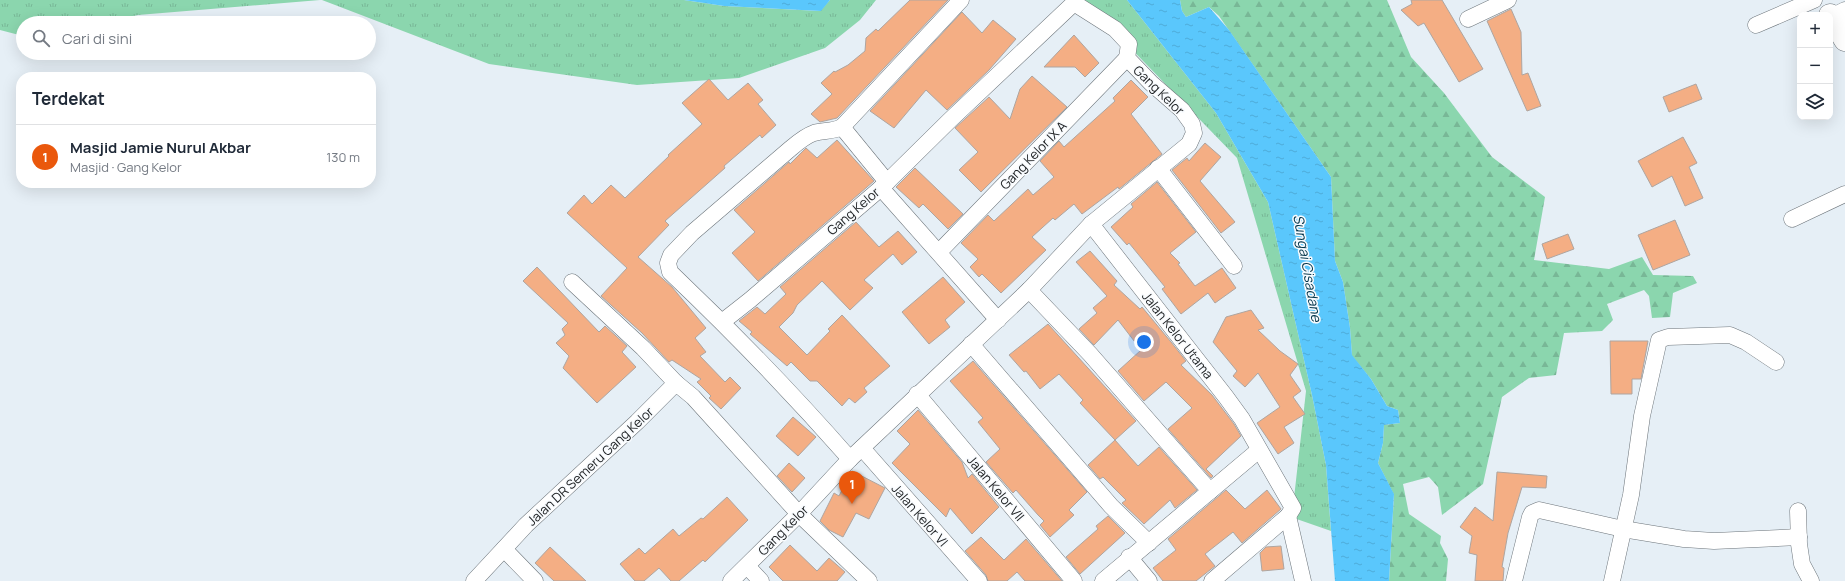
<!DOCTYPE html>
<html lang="id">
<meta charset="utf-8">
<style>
body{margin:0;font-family:Manrope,sans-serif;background:#f6f6f7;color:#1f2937}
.controls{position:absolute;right:12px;top:12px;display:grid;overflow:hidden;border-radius:8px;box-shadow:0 4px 16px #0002}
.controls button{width:36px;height:36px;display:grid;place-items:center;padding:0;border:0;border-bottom:1px solid #e0e1e3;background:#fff;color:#1f2937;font:20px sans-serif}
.you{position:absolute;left:1144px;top:342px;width:14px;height:14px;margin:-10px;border:3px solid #fff;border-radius:50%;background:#1a73e8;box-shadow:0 0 0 6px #1a73e833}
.badge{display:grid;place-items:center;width:26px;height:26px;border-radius:50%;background:#ea580c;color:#fff;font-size:13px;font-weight:700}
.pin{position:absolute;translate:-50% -33px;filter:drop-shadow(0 1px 2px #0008)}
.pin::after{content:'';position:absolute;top:21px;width:14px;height:12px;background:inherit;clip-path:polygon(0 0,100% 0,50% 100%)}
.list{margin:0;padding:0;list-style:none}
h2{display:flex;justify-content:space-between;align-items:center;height:52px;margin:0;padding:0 16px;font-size:17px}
h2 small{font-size:13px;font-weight:400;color:#747a83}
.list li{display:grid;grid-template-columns:26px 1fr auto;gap:12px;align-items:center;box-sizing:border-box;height:64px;padding:0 16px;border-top:1px solid #e0e1e3}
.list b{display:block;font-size:15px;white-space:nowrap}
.list p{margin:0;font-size:13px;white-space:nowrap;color:#747a83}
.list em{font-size:13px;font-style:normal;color:#747a83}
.icon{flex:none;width:22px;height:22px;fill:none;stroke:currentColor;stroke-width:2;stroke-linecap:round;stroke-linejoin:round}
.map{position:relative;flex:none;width:1845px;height:581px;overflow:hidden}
.search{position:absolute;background:#fff;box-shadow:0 4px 16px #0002;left:16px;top:16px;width:360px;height:44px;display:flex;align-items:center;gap:10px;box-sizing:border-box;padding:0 14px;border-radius:22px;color:#747a83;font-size:15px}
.panel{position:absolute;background:#fff;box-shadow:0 4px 16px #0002;left:16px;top:72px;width:360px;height:116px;border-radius:16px}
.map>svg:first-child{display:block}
.grass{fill:url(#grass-tufts)}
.forest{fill:url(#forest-firs)}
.water{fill:url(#water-ripples)}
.building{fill:#f4ae84;stroke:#aea5a0}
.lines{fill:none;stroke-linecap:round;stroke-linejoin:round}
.minor-casing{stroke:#6d757b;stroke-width:17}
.primary-casing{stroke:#6d757b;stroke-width:23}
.minor{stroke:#fff;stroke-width:16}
.primary{stroke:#fff;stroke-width:22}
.labels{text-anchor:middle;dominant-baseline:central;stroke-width:3;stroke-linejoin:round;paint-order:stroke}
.street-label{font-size:13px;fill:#202325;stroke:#f8fbfe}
.water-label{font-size:14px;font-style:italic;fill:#04364b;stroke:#f8fbfe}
</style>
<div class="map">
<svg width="1845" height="581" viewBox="0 0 1845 581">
<defs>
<pattern id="grass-tufts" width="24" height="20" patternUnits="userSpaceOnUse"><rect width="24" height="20" fill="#8bd6ae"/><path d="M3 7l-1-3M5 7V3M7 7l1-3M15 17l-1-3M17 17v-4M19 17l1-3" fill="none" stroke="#78b796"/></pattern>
<pattern id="forest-firs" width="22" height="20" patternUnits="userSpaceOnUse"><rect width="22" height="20" fill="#8bd6ae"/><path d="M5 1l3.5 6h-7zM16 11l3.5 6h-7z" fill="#78b796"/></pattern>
<pattern id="water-ripples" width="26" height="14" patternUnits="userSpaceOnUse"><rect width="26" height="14" fill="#5ac7fc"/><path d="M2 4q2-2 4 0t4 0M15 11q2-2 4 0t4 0" fill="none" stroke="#4eabd8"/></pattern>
</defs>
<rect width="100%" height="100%" fill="#e6eff6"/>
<g class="grass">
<polygon points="0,0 320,0 138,15 100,23 23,23 23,36 0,30"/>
<polygon points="322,0 684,0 724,6 820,11 830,0 876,0 860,20 825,48 739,78 637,85 489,64"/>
<polygon points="1084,0 1127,0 1216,113 1268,202 1312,395 1326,465 1331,531 1288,516 1293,507 1306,391 1237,158"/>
</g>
<polygon class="forest" points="1180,0 1387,0 1411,57 1444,93 1492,157 1545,197 1534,260 1609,269 1642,257 1653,275 1693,276 1697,283 1673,293 1670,317 1652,318 1649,296 1644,290 1607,304 1613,320 1602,331 1564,333 1556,375 1529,378 1502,397 1483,484 1442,515 1438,487 1429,477 1403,484 1409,514 1441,536 1440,543 1448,559 1446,581 1389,581 1394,495 1378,463 1383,443 1384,425 1400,423 1398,410 1387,406 1371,379 1352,356 1350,328 1343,282 1335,261 1331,177 1219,16 1209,7 1186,17 1182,11"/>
<g class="water">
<polygon points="684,0 830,0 821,11 724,6"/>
<polygon points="1127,0 1180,0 1182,11 1186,17 1209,7 1229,30 1331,177 1335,261 1343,282 1350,328 1352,355 1371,379 1387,406 1398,410 1400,423 1384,425 1383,443 1378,463 1394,494 1389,581 1335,581 1326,465 1312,395 1268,202 1216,113"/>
</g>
<g class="building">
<polygon points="910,0 948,0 837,118 820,122 811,114 832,94 821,83 834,71 835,72 848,65 865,51 866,38 876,29 878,31"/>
<polygon points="1411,0 1442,0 1483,69 1459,82 1424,23 1418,26 1401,10 1412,4"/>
<polygon points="1511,9 1521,32 1522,75 1528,73 1541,106 1527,111 1487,21"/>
<polygon points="962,12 982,33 993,20 1016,39 989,70 947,110 926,90 894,128 870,111"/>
<polygon points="1074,35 1099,63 1085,77 1075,67 1044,67"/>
<polygon points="1032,76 1067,107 981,192 959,170 978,152 955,128 989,97 1010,119 1020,89"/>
<polygon points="709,79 728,100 748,83 763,100 758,104 776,125 762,138 760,135 724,166 725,168 665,221 669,225 638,257 672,287 706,328 695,338 706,352 700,356 725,382 730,377 741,388 721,409 709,398 711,396 697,382 701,379 672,360 669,362 642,333 601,296 627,268 567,213 584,195 592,204 611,185 625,198 669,156 668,155 702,124 682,103"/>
<polygon points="1131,80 1148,97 1131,114 1162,154 1119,189 1118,187 1082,214 1074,204 1055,220 1053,218 1032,237 1046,250 1001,293 982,274 979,277 970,267 978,259 961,243 988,215 994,221 1028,189 1033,195 1054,177 1040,161 1059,141 1064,147 1115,101 1113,98"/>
<polygon points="1696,84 1702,99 1669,112 1663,97"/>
<polygon points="1683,137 1697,163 1689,167 1703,198 1685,206 1672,176 1652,187 1638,161"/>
<polygon points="837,140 874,181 758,281 732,253 755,232 734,210 789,162 790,164 806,148 817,158"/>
<polygon points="1205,143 1221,157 1200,181 1235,222 1221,233 1172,170 1187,158 1189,161"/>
<polygon points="915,168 963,214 948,229 923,204 919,208 896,187"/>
<polygon points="1157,182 1196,232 1170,253 1180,263 1178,264 1195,286 1222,268 1236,288 1215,303 1208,293 1181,314 1162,289 1165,287 1129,243 1127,245 1111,227 1133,207 1131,204"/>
<polygon points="1675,220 1690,255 1653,270 1638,235"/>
<polygon points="856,222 879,247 898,231 917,252 902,265 893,254 864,280 873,288 850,310 822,281 797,305 793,313 779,327 807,355 830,331 828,329 842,315 890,366 864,388 867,392 855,403 849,398 842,406 817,381 810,381 791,362 787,366 750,334 752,332 739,321 757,307 765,314 786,294 780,287"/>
<polygon points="1568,234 1574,249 1547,259 1542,244"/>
<polygon points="1090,251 1117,281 1114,285 1140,309 1142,307 1171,342 1186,361 1181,365 1212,395 1234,424 1241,436 1206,469 1213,476 1211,478 1168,429 1192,408 1166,382 1144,401 1118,371 1141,350 1118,320 1094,345 1079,329 1097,313 1093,308 1107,296 1076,262"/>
<polygon points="537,267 599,332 605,326 627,346 622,352 636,367 597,403 563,368 569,356 556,343 565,335 562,329 568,323 523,281"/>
<polygon points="943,277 965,302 945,320 950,327 929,344 902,312"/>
<polygon points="1251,310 1264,328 1258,330 1280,351 1298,364 1290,375 1301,391 1293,397 1305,414 1284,427 1294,443 1278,454 1257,423 1280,407 1258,373 1245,387 1233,376 1237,371 1213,342 1226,317"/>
<polygon points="1048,324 1136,421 1115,440 1080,403 1083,400 1059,374 1040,389 1026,371 1024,372 1009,355"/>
<polygon points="1610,341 1648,341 1641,379 1632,379 1632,394 1611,394"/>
<polygon points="973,361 1087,492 1069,510 1074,515 1050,537 1040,525 1044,521 1038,515 1016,490 1013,493 986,462 1000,449 978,422 983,418 950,381"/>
<polygon points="918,410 962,462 968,478 972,474 999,507 972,534 950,508 946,517 892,463 910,444 897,431"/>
<polygon points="793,417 816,437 798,456 776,436"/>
<polygon points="1115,440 1138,466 1159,447 1197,490 1175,508 1170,500 1144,524 1122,503 1126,500 1103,477 1100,479 1088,465"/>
<polygon points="789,463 805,478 792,492 777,476"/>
<polygon points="852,471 885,488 869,519 856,513 843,537 829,530 820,521 834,493 839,496"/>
<polygon points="1497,472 1547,476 1546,488 1522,487 1508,533 1502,567 1504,568 1503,581 1475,581 1477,555 1469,553 1472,536 1460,527 1475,507 1493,521"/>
<polygon points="1226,490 1245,509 1267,490 1281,509 1242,543 1233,532 1205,554 1215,566 1196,581 1163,581 1153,568 1176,550 1168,539"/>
<polygon points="727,497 748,520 705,562 703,560 679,581 671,581 659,568 644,581 635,581 620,564 639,548 645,554 673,529 679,536 701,518 703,519"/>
<polygon points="1108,516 1125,533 1080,574 1066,557 1098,529 1096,526"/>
<polygon points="981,537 1004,560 1026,539 1062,581 1025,581 1017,572 1007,581 988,581 986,575 965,551"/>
<polygon points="790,545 817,571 829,558 845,572 837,581 783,581 769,567"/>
<polygon points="1281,546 1284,569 1262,571 1260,553 1266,547"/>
<polygon points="550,547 586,581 554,581 535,563"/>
</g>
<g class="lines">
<g class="minor-casing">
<g id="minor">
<polyline points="1831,17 1845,10"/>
<polyline points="1468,19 1508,0"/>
<polyline points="1756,25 1814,0"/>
<polyline points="842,127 887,182"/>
<polyline points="1158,168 1234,266"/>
<polyline points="881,188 998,320"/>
<polyline points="1792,219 1845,194"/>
<polyline points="1091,224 1226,397 1242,419 1293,508 1288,516 1212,581"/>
<polyline points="939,252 1127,58"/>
<polyline points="572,282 643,348 676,383"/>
<polyline points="1029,290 1090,354 1210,491"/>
<path d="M722,322l28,-22 131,-112 69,-68 124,-117 41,26 14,15 -2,14 24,25 31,27 10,14 2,9 -5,11 -98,80 -62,66 -179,169c-57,-65 -117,-127 -180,-187l-2,-9 3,-8 21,-22 98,-84c7,-6 15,-13 24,-16 10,-3 18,-1 28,-6l119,-127"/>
<polyline points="971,344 1111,506 1149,543"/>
<polyline points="917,394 1074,581"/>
<polyline points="862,448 979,581"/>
<polyline points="1798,511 1799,544 1802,564 1811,581"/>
<polyline points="1288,516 1303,581"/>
<polyline points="504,549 535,581"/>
<polyline points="1129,557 1149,581"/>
<polyline points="747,566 761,581"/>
<polyline points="474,581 526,525 637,422 676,383 693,397 799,514 869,581"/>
<polyline points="731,581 799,514 850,459"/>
<polyline points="1103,581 1259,450"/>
<polyline points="1514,581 1530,517 1532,513 1539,510 1623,529 1684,539 1714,541 1799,537"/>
<polyline points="1612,581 1631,495 1642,416 1659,340 1668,337 1730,335 1746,342 1776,362"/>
</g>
</g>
<g class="primary-casing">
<polyline id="primary" points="1830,15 1845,40"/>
</g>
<use href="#minor" class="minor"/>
<use href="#primary" class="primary"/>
</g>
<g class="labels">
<g class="street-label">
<text transform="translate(1159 90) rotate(44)">Gang Kelor</text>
<text transform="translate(1033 155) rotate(-46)">Gang Kelor IX A</text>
<text transform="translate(853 211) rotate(-41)">Gang Kelor</text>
<text transform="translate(1178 335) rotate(52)">Jalan Kelor Utama</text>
<text transform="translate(590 466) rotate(-43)">Jalan DR Semeru Gang Kelor</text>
<text transform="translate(996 488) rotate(50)">Jalan Kelor VII</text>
<text transform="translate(920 515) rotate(49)">Jalan Kelor VI</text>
<text transform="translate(783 530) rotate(-45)">Gang Kelor</text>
</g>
<g class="water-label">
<text transform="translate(1308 268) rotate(80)">Sungai Cisadane</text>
</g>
</g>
</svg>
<div class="controls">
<button>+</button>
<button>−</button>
<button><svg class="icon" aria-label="layers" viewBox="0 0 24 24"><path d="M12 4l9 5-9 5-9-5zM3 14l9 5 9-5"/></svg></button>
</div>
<div class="you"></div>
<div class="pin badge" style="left:852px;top:504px">1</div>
<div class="search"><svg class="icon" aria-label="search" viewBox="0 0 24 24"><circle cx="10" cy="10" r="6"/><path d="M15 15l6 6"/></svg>Cari di sini</div>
<section class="panel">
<h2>Terdekat<small></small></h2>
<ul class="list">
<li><span class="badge">1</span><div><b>Masjid Jamie Nurul Akbar</b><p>Masjid · Gang Kelor</p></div><em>130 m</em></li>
</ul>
</section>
</div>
